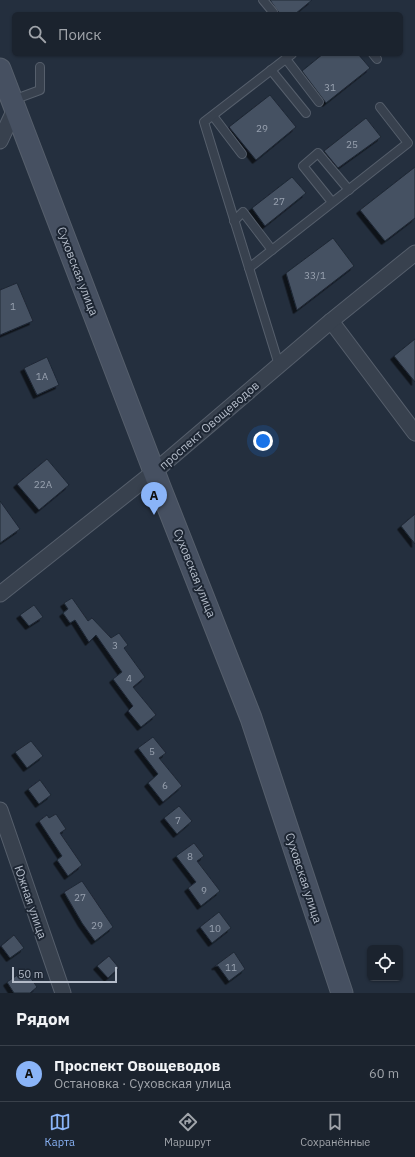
<!DOCTYPE html>
<html lang="ru">
<meta charset="utf-8">
<style>
body{margin:0;font-family:"IBM Plex Sans",sans-serif;background:#282f3a;color:#f1f3f6}
.controls{position:absolute;right:12px;bottom:12px;display:grid;overflow:hidden;border-radius:6px;box-shadow:0 1px 3px #0004}
.controls button{width:36px;height:36px;display:grid;place-items:center;padding:0;border:0;border-bottom:1px solid #39404a;background:#1b232e;color:#f1f3f6;font:20px sans-serif}
.scale{position:absolute;left:12px;bottom:10px;width:105px;box-sizing:border-box;padding-left:4px;border:2px solid #b4bcc9;border-top:0;font-size:11px;line-height:14px;white-space:nowrap;color:#b4bcc9;-webkit-text-stroke:3px #1d2633;paint-order:stroke}
.you{position:absolute;left:263px;top:441px;width:14px;height:14px;margin:-10px;border:3px solid #fff;border-radius:50%;background:#1a73e8;box-shadow:0 0 0 6px #1a73e833}
.badge{display:grid;place-items:center;width:26px;height:26px;border-radius:50%;background:#8ab4f8;color:#111;font-size:13px;font-weight:700}
.pin{position:absolute;translate:-50% -33px;filter:drop-shadow(0 1px 2px #0008)}
.pin::after{content:'';position:absolute;top:21px;width:14px;height:12px;background:inherit;clip-path:polygon(0 0,100% 0,50% 100%)}
.list{margin:0;padding:0;list-style:none}
h2{display:flex;justify-content:space-between;align-items:center;height:52px;margin:0;padding:0 16px;font-size:17px}
h2 small{font-size:13px;font-weight:400;color:#a0a4aa}
.list li{display:grid;grid-template-columns:26px 1fr auto;gap:12px;align-items:center;box-sizing:border-box;height:56px;padding:0 16px;border-top:1px solid #39404a}
.list b{display:block;font-size:15px;white-space:nowrap}
.list p{margin:0;font-size:13px;white-space:nowrap;color:#a0a4aa}
.list em{font-size:13px;font-style:normal;color:#a0a4aa}
.icon{flex:none;width:22px;height:22px;fill:none;stroke:currentColor;stroke-width:2;stroke-linecap:round;stroke-linejoin:round}
.map{position:relative;flex:none;width:415px;height:993px;overflow:hidden}
.search{position:absolute;background:#1b232e;box-shadow:0 1px 3px #0004;left:12px;right:12px;top:12px;height:44px;display:flex;align-items:center;gap:10px;box-sizing:border-box;padding:0 14px;border-radius:6px;color:#a0a4aa;font-size:15px}
.sheet{height:108px;background:#1b232e}
nav{display:flex;justify-content:space-around;align-items:center;box-sizing:border-box;height:56px;border-top:1px solid #39404a;background:#1b232e;font-size:11px;color:#a0a4aa}
nav a{display:grid;justify-items:center;gap:2px}
nav .on{color:#8ab4f8}
.map>svg:first-child{display:block}
.building{fill:#455162;stroke:#1f2835;filter:url(#shadow)}
.lines{fill:none;stroke-linecap:round;stroke-linejoin:round}
.lane-casing{stroke:#565f6c;stroke-width:10}
.street-casing{stroke:#565f6c;stroke-width:17}
.secondary-casing{stroke:#565f6c;stroke-width:23}
.lane{stroke:#38414e;stroke-width:8}
.street{stroke:#38414e;stroke-width:15}
.secondary{stroke:#465061;stroke-width:21}
.labels{text-anchor:middle;dominant-baseline:central;stroke-width:4;stroke-linejoin:round;paint-order:stroke}
.number-label{font-size:10px;fill:#98a1af}
.street-label{font-size:12px;fill:#b4bcc9;stroke:#1d2633}
</style>
<div class="map">
<svg width="415" height="993" viewBox="0 0 415 993">
<defs>
<filter id="shadow"><feDropShadow dx="-3.5" dy="3.5" stdDeviation="0" flood-color="#0009"/></filter>
</defs>
<rect width="100%" height="100%" fill="#242f3e"/>
<g class="building">
<polygon points="270,0 312,0 295,14 280,14"/>
<polygon points="323,54 358,54 370,68 326,103 302,71"/>
<polygon points="270,95 296,127 256,160 229,127"/>
<polygon points="366,118 381,137 338,168 324,151"/>
<polygon points="415,167 415,218 385,241 360,210"/>
<polygon points="292,177 306,193 265,226 252,208"/>
<polygon points="333,238 354,266 297,310 286,273"/>
<polygon points="17,283 33,321 0,335 0,290"/>
<polygon points="415,339 415,382 394,356"/>
<polygon points="47,357 59,385 37,395 24,368"/>
<polygon points="47,459 69,485 39,510 17,484"/>
<polygon points="0,501 20,529 0,543"/>
<polygon points="415,514 415,544 401,526"/>
<polygon points="72,598 88,621 92,618 111,638 119,633 128,645 124,648 145,677 133,687 156,715 141,727 128,711 133,706 113,679 122,672 96,635 89,642 75,620 70,623 63,613 68,609 64,603"/>
<polygon points="34,605 43,617 29,626 20,615"/>
<polygon points="153,737 166,753 159,758 182,786 163,802 148,783 158,774 138,748"/>
<polygon points="31,741 43,756 27,768 15,752"/>
<polygon points="40,780 51,795 39,804 28,789"/>
<polygon points="179,806 192,821 177,834 164,818"/>
<polygon points="56,814 66,829 60,833 82,865 68,876 57,860 62,856 39,821 47,815 49,818"/>
<polygon points="194,843 204,856 197,861 220,891 201,906 188,888 196,882 176,856"/>
<polygon points="82,881 113,927 95,941 82,923 64,892"/>
<polygon points="219,912 231,928 212,943 200,927"/>
<polygon points="14,935 24,948 10,958 1,946"/>
<polygon points="234,952 245,969 229,981 218,966 215,966"/>
<polygon points="109,956 119,968 108,978 97,966"/>
<polygon points="25,970 37,987 30,993 14,993 7,982"/>
</g>
<g class="lines">
<g class="lane-casing">
<g id="lane">
<polyline points="263,0 273,12"/>
<polyline points="373,54 377,59"/>
<polyline points="286,59 319,102"/>
<polyline points="271,70 306,113"/>
<polyline points="13,100 40,90 40,67"/>
<polyline points="213,116 242,154"/>
<polyline points="332,202 303,166 318,153 349,190"/>
<polyline points="234,221 243,212 272,250"/>
<polyline points="249,268 408,143 380,107"/>
<polyline points="279,365 204,122 292,54"/>
</g>
</g>
<g class="street-casing">
<g id="street">
<polyline points="0,141 16,107"/>
<polyline points="331,321 415,433"/>
<polyline points="0,594 154,472 331,321 415,253"/>
<polyline points="0,810 63,993"/>
</g>
</g>
<g class="secondary-casing">
<polyline id="secondary" points="0,69 160,487 251,718 342,993"/>
</g>
<use href="#lane" class="lane"/>
<use href="#street" class="street"/>
<use href="#secondary" class="secondary"/>
</g>
<g class="labels">
<g class="number-label">
<text x="330" y="87">31</text>
<text x="262" y="128">29</text>
<text x="352" y="144">25</text>
<text x="279" y="201">27</text>
<text x="315" y="275">33/1</text>
<text x="13" y="306">1</text>
<text x="42" y="376">1А</text>
<text x="43" y="484">22А</text>
<text x="115" y="645">3</text>
<text x="129" y="678">4</text>
<text x="152" y="751">5</text>
<text x="165" y="785">6</text>
<text x="178" y="820">7</text>
<text x="190" y="856">8</text>
<text x="204" y="890">9</text>
<text x="80" y="897">27</text>
<text x="97" y="925">29</text>
<text x="215" y="928">10</text>
<text x="231" y="967">11</text>
</g>
<g class="street-label">
<text transform="translate(78 271) rotate(69)">Суховская улица</text>
<text transform="translate(209 425) rotate(-41)">проспект Овощеводов</text>
<text transform="translate(195 573) rotate(68)">Суховская улица</text>
<text transform="translate(304 878) rotate(72)">Суховская улица</text>
<text transform="translate(31 902) rotate(71)">Южная улица</text>
</g>
</g>
</svg>
<div class="controls">
<button><svg class="icon" aria-label="locate" viewBox="0 0 24 24"><circle cx="12" cy="12" r="6"/><path d="M12 2v4M12 18v4M2 12h4M18 12h4"/></svg></button>
</div>
<div class="scale">50 m</div>
<div class="you"></div>
<div class="pin badge" style="left:154px;top:515px">A</div>
<div class="search"><svg class="icon" aria-label="search" viewBox="0 0 24 24"><circle cx="10" cy="10" r="6"/><path d="M15 15l6 6"/></svg>Поиск</div>
</div>
<section class="sheet">
<h2>Рядом<small></small></h2>
<ul class="list">
<li><span class="badge">A</span><div><b>Проспект Овощеводов</b><p>Остановка · Суховская улица</p></div><em>60 m</em></li>
</ul>
</section>
<nav>
<a class="on"><svg class="icon" aria-label="map" viewBox="0 0 24 24"><path d="M3 6l6-2 6 2 6-2v14l-6 2-6-2-6 2zM9 4v14M15 6v14"/></svg>Карта</a>
<a><svg class="icon" aria-label="directions" viewBox="0 0 24 24"><path d="M12 3l9 9-9 9-9-9zM9 14v-3h6M13 9l2 2-2 2"/></svg>Маршрут</a>
<a><svg class="icon" aria-label="saved" viewBox="0 0 24 24"><path d="M7 4h10v16l-5-4-5 4z"/></svg>Сохранённые</a>
</nav>
